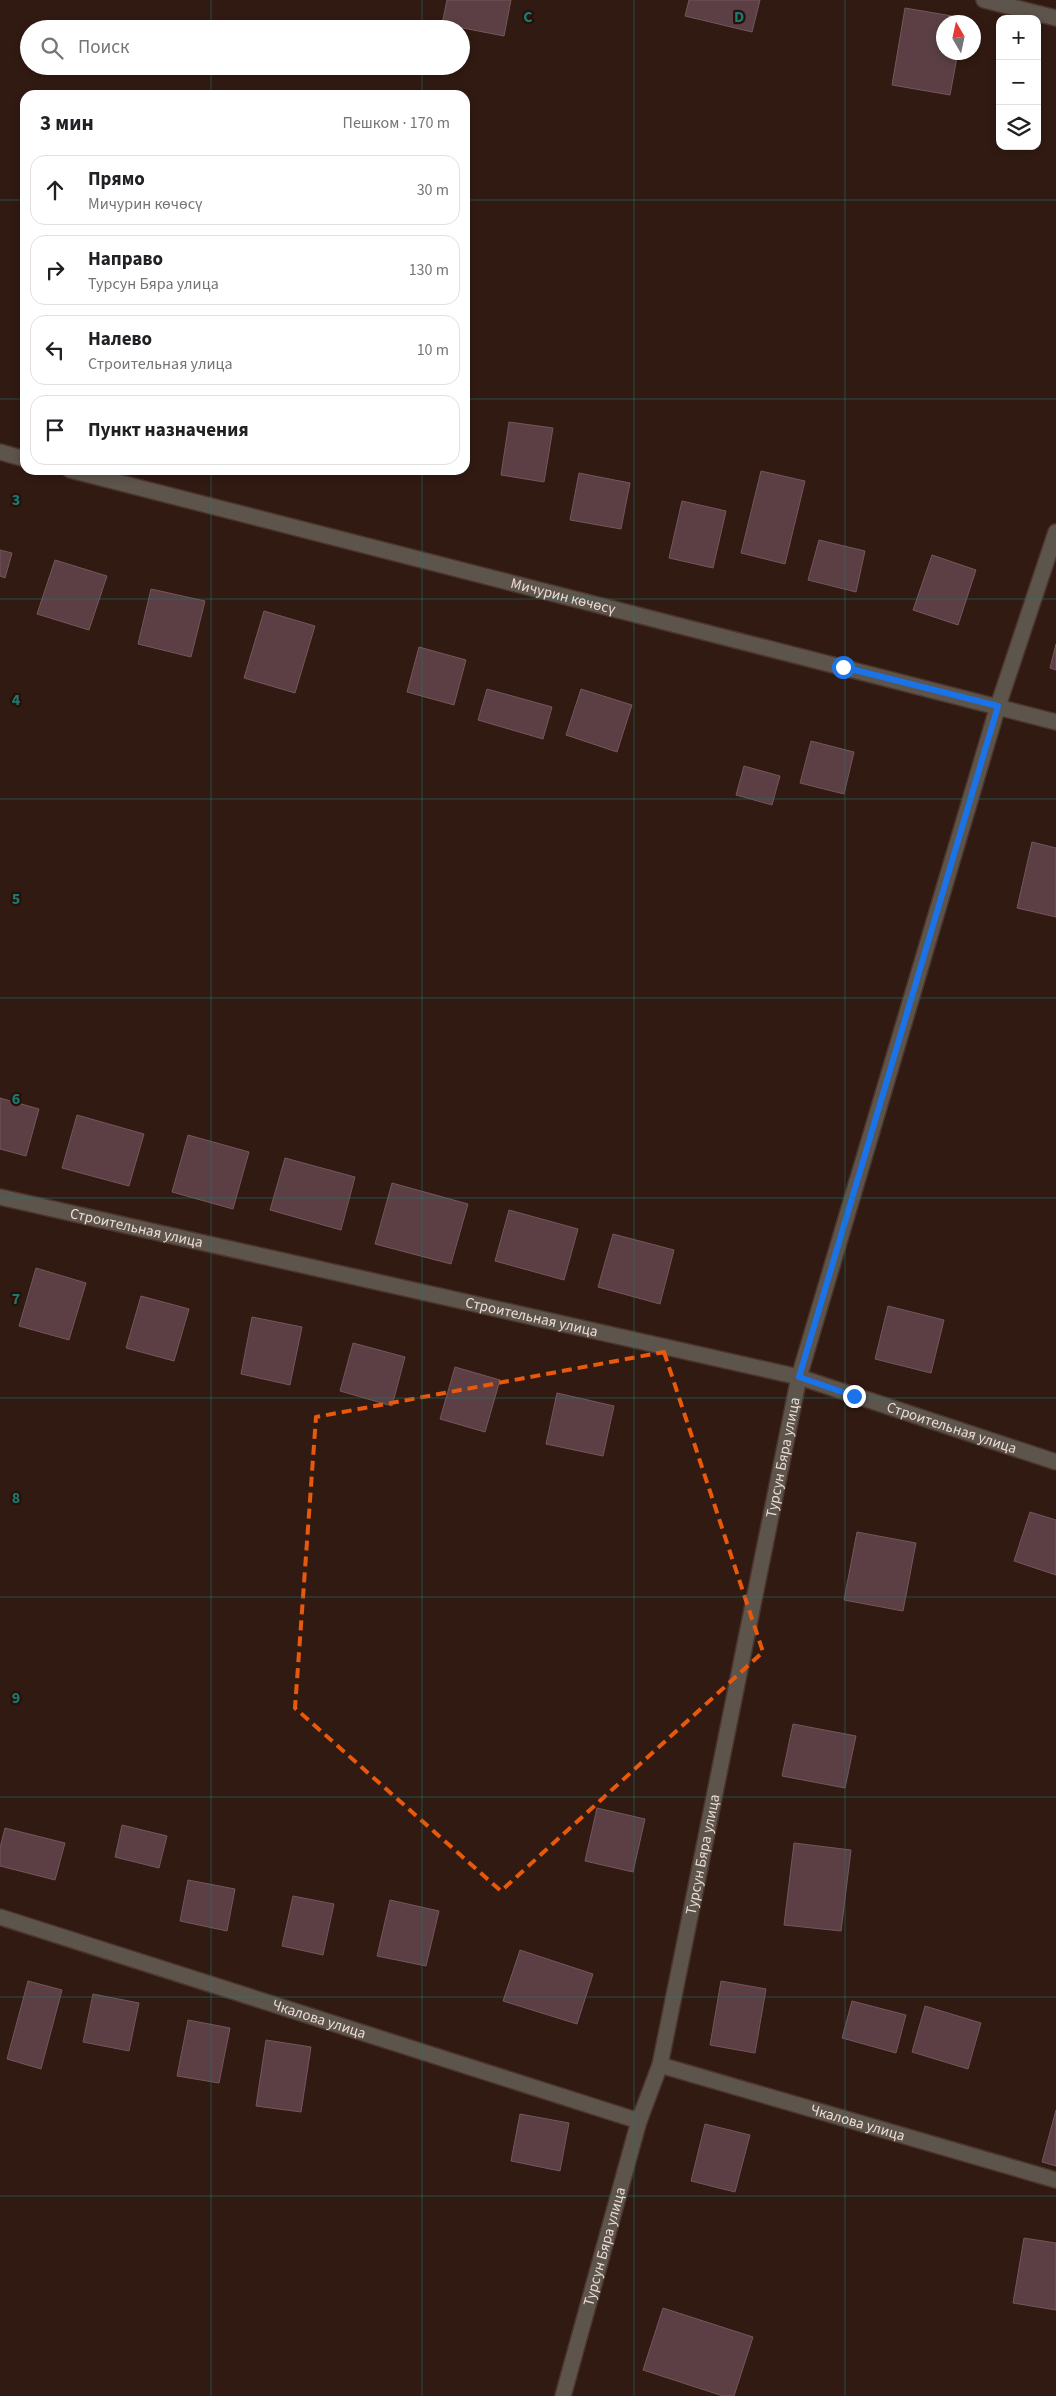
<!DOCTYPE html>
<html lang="ru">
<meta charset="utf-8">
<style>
body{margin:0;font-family:"Source Sans 3",sans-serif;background:#f6f6f6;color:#202124}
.controls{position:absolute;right:15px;top:15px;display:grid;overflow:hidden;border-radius:10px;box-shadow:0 2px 8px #0003}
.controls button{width:45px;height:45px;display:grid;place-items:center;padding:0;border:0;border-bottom:1px solid #e0e0e0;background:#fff;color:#202124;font:25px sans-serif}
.compass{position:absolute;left:936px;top:15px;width:45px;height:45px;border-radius:50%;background:#fff;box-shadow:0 2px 8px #0003;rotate:351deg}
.stop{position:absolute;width:15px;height:15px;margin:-11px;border:4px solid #1a73e8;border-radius:50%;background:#fff}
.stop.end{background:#1a73e8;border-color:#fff;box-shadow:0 1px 5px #0008}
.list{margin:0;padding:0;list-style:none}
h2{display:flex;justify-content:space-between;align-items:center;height:65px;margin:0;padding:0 20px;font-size:21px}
h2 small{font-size:16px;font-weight:400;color:#757577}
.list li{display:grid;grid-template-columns:32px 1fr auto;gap:15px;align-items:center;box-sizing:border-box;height:70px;margin:0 10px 10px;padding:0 10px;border:1px solid #e0e0e0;border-radius:15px}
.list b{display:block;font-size:19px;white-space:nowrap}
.list p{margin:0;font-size:16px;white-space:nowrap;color:#757577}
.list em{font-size:16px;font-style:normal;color:#757577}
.icon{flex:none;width:28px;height:28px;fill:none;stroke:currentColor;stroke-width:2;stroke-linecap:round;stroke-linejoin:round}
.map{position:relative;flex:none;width:1056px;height:2396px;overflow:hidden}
.search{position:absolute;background:#fff;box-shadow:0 2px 8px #0003;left:20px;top:20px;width:450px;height:55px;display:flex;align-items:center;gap:12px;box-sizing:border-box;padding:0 18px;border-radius:28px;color:#757577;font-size:19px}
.panel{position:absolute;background:#fff;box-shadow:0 2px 8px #0003;left:20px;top:90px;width:450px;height:385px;border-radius:15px}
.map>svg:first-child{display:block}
.building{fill:#5b3f44;stroke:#74575b}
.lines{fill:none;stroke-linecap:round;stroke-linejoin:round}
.street-casing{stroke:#4b352d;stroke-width:18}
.street{stroke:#5d554c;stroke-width:15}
.route{stroke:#1a73e8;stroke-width:6}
.marked{fill:none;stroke:#e8590c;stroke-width:4;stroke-dasharray:10 6;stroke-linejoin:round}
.grid{fill:none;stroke:#1a7b73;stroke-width:1;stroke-opacity:0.55}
.labels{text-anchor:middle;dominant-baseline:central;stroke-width:4.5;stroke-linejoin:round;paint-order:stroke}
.street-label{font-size:15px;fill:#ecdcd6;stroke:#271109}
.grid-label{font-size:16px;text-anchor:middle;font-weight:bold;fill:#1a7b73;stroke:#271109;stroke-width:4.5;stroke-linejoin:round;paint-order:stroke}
</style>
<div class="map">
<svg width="1056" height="2396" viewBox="0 0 1056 2396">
<rect width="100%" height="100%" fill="#311a12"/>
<g class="building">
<polygon points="447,0 511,0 504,36 442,24"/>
<polygon points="689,0 760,0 752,32 685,16"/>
<polygon points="905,8 964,18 963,22 944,22 944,52 958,52 950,95 892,85"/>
<polygon points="509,422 553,428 544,482 501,475"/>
<polygon points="761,471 805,481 785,564 741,553"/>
<polygon points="579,473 630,483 621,529 570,520"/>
<polygon points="682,501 726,511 713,568 669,558"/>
<polygon points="819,540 865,551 856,592 808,580"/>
<polygon points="0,550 12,553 5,578 0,576"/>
<polygon points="932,555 976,570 958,625 913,610"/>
<polygon points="55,560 107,576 89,630 37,614"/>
<polygon points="151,589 205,601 191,657 138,644"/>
<polygon points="264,611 315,626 295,693 244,678"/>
<polygon points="1056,644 1056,670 1050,668"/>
<polygon points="419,647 466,660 454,705 407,692"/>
<polygon points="487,689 552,707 543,739 478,720"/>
<polygon points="581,689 632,705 617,752 566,735"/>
<polygon points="811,741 854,752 844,794 800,783"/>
<polygon points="744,766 780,776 772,805 736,795"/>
<polygon points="1032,842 1056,848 1056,917 1017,908"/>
<polygon points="0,1098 39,1109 26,1156 0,1149"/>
<polygon points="77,1115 144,1134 129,1186 62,1168"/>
<polygon points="188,1135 249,1152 233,1209 172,1192"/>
<polygon points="285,1158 355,1177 341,1230 270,1210"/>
<polygon points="392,1183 468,1204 451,1264 375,1244"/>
<polygon points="509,1210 578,1229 564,1280 495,1261"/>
<polygon points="613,1234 674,1250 660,1304 598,1287"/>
<polygon points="36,1268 86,1283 69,1340 19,1326"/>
<polygon points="141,1296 189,1309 174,1361 126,1348"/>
<polygon points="888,1306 944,1320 931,1373 875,1359"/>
<polygon points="252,1317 302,1327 290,1385 241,1374"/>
<polygon points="353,1343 405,1357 392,1406 340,1391"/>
<polygon points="455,1367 500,1380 485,1432 440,1419"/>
<polygon points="557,1393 614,1406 603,1456 546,1444"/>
<polygon points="1030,1512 1056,1520 1056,1575 1014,1561"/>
<polygon points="857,1532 916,1543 903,1611 844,1600"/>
<polygon points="793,1724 856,1736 845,1788 782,1776"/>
<polygon points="597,1808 645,1819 633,1872 585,1861"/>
<polygon points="122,1825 167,1836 159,1868 115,1857"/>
<polygon points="5,1828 65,1843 55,1880 0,1866 0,1848"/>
<polygon points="794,1843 851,1850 841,1931 784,1925"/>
<polygon points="188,1880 235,1889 227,1931 180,1921"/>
<polygon points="293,1896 334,1904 323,1955 282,1946"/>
<polygon points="390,1900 439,1911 426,1966 377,1956"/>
<polygon points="520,1950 593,1974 577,2024 503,2001"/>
<polygon points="28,1981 62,1990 41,2069 7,2059"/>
<polygon points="721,1981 766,1989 755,2053 710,2045"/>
<polygon points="93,1994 139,2003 129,2051 83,2042"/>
<polygon points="852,2001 906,2015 896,2053 842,2038"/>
<polygon points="925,2006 981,2023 968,2069 912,2052"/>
<polygon points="188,2020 230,2028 219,2083 177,2076"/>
<polygon points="266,2040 311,2047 301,2112 256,2106"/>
<polygon points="1056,2110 1056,2166 1042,2162"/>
<polygon points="520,2114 569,2123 560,2171 511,2161"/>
<polygon points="705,2124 750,2135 735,2192 691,2181"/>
<polygon points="1024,2238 1056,2243 1056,2310 1013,2303"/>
<polygon points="663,2308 753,2337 734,2396 723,2396 643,2370"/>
</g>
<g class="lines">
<g class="street-casing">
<g id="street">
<polyline points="984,0 1056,18"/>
<polyline points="0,452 25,459"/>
<path id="s1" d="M70,470l986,252"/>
<path id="s2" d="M0,1197l799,180 257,85"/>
<path id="s3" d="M0,1917l639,204"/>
<path id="s4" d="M660,2065l396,115"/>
<path id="s5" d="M563,2396l76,-275 21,-56 139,-688 199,-671 58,-174"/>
</g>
</g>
<use href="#street" class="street"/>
</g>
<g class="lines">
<polyline class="route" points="843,667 998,706 799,1377 854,1396"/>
</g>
<path class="marked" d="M664,1352l99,300 -262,239 -206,-183 21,-291z"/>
<path class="grid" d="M211,0v29M422,0v29M634,0v2396M845,0v2396M211,66v29M422,66v29M0,200h25M465,200h591M0,399h25M465,399h591M211,470v1926M422,470v1926M0,599h1056M0,799h1056M0,998h1056M0,1198h1056M0,1398h1056M0,1597h1056M0,1797h1056M0,1997h1056M0,2196h1056"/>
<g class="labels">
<g class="street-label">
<text stroke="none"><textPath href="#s1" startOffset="509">Мичурин көчөсү</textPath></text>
<text stroke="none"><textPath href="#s2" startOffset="140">Строительная улица</textPath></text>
<text stroke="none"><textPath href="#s2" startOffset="545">Строительная улица</textPath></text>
<text stroke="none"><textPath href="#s2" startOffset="980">Строительная улица</textPath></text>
<text stroke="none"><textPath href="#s5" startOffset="965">Турсун Бяра улица</textPath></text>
<text stroke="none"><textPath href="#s5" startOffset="560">Турсун Бяра улица</textPath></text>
<text stroke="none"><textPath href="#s3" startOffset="335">Чкалова улица</textPath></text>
<text stroke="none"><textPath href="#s4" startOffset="206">Чкалова улица</textPath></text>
<text stroke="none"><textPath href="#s5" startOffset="155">Турсун Бяра улица</textPath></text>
</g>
</g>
<g class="grid-label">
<text x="528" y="22">C</text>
<text x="739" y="22">D</text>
<text x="16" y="505">3</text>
<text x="16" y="705">4</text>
<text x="16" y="904">5</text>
<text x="16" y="1104">6</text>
<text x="16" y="1304">7</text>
<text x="16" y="1503">8</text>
<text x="16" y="1703">9</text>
</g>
</svg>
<div class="controls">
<button>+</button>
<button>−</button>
<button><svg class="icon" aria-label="layers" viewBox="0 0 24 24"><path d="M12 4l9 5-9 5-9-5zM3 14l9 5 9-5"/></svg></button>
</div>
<svg class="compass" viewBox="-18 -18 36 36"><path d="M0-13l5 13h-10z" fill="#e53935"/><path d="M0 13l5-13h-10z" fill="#757577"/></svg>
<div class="stop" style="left:843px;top:667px"></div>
<div class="stop end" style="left:854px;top:1396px"></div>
<div class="search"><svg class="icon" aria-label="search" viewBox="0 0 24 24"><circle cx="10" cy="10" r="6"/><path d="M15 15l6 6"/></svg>Поиск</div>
<section class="panel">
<h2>3 мин<small>Пешком · 170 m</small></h2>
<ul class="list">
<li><svg class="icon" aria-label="ahead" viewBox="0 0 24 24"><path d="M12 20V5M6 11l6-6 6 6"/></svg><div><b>Прямо</b><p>Мичурин көчөсү</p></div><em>30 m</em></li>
<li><svg class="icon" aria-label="right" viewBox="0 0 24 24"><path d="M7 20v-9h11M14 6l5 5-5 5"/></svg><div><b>Направо</b><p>Турсун Бяра улица</p></div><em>130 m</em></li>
<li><svg class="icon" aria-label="left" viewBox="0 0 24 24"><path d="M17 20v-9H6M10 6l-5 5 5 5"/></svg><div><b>Налево</b><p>Строительная улица</p></div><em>10 m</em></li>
<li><svg class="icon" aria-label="arrive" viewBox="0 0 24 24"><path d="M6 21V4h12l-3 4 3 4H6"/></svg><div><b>Пункт назначения</b></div></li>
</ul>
</section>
</div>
